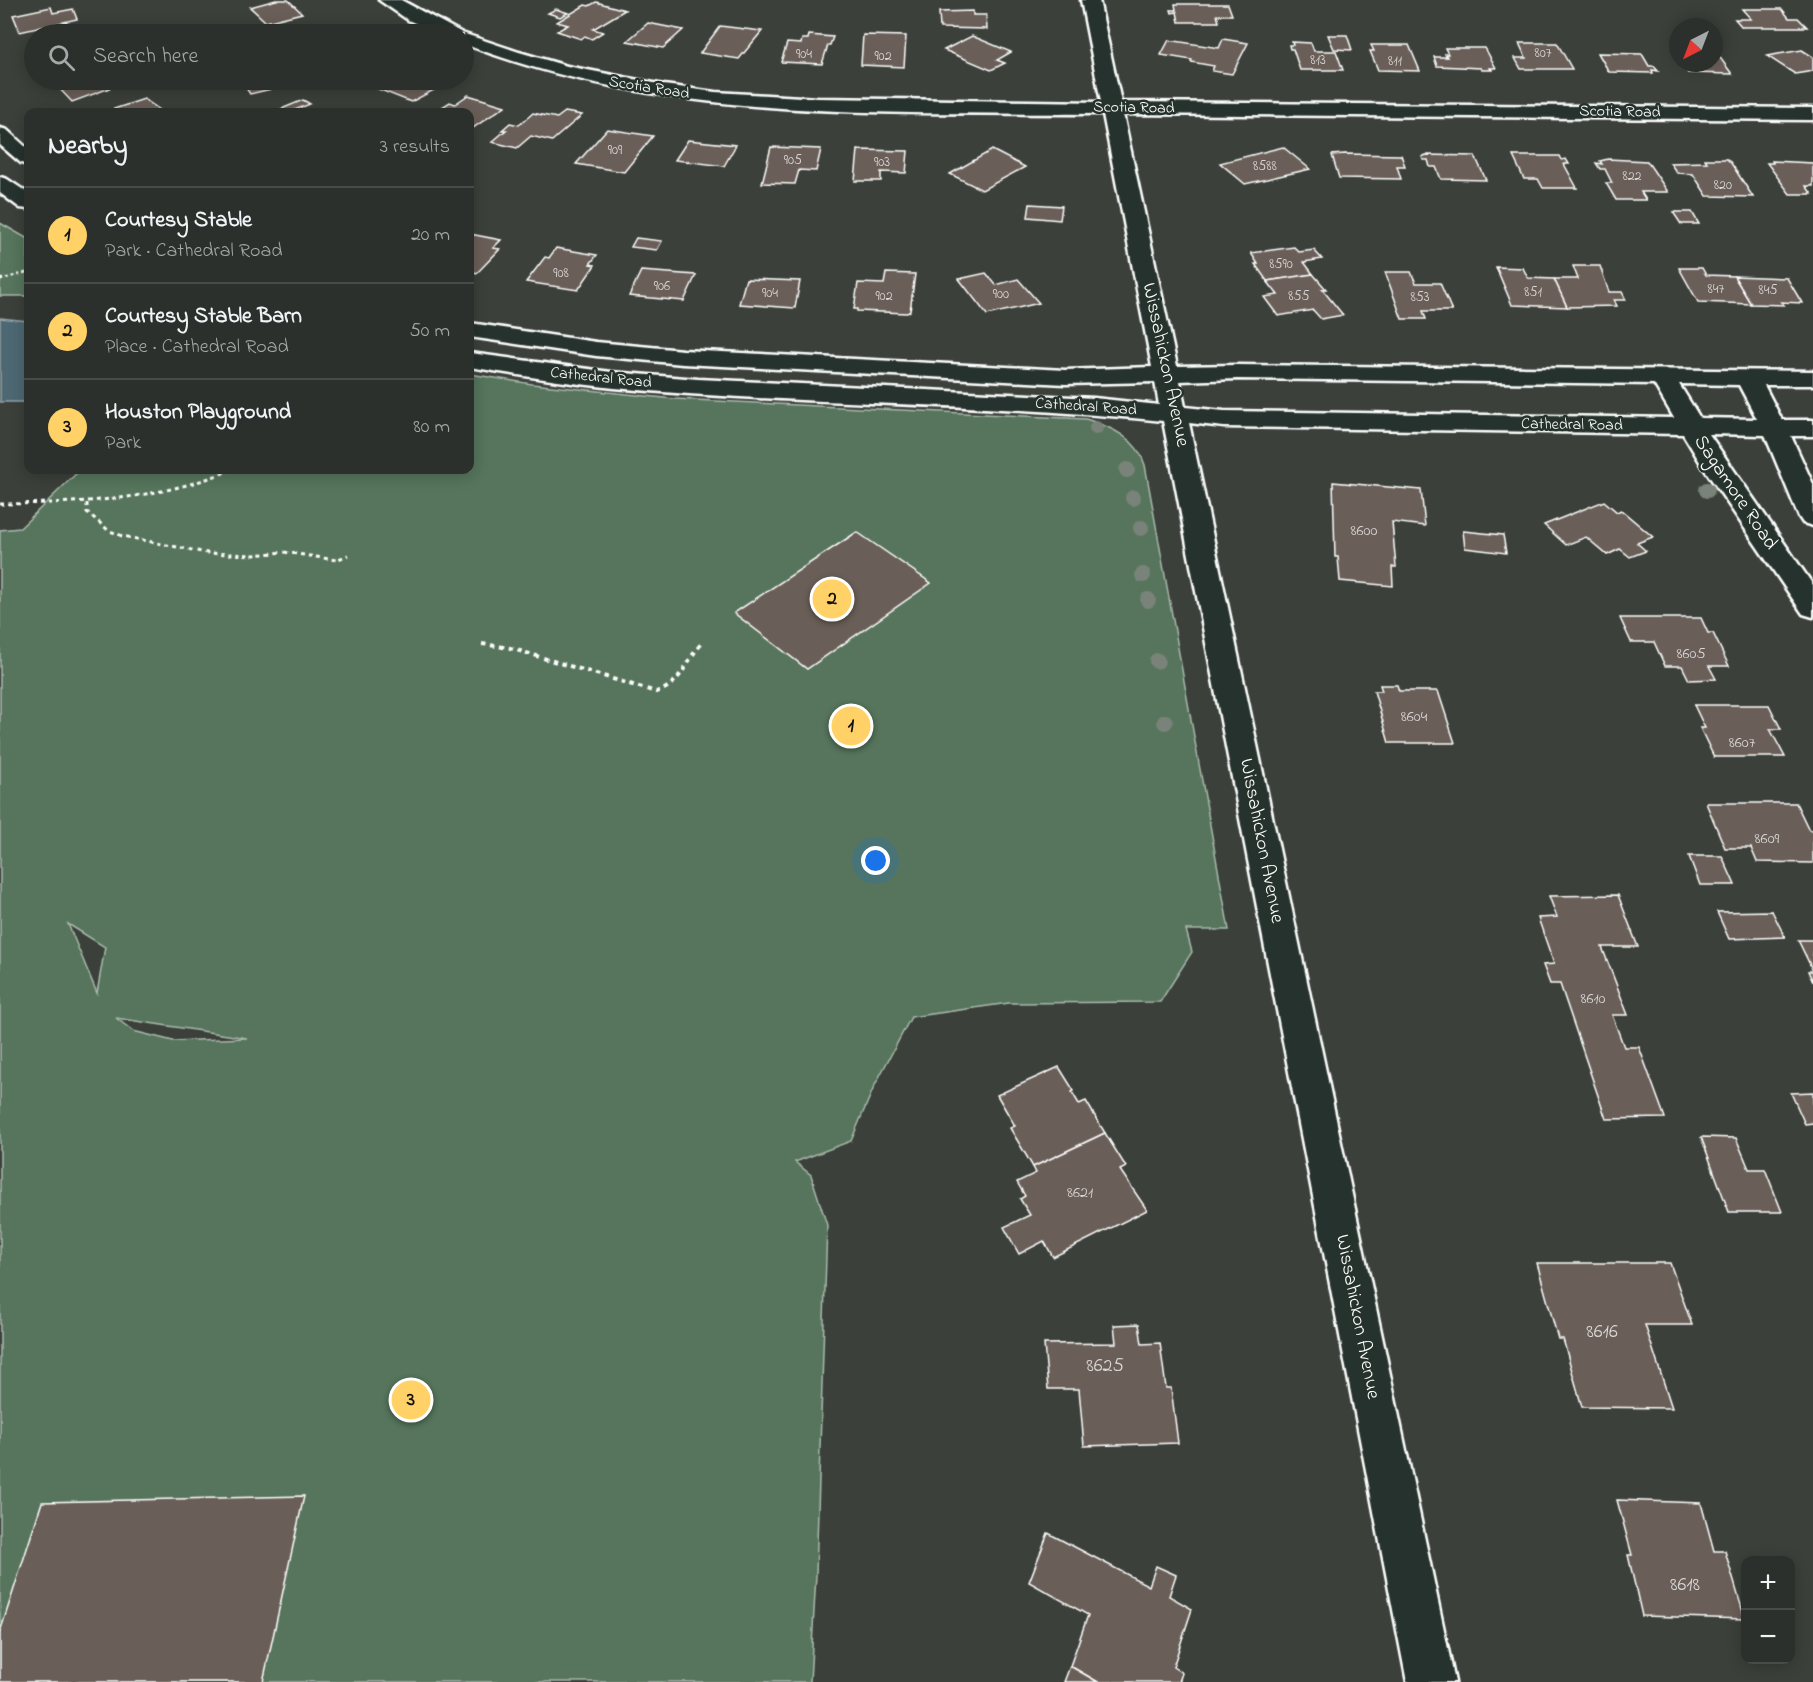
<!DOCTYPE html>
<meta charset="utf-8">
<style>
body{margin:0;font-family:"Indie Flower",sans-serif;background:#383c38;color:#f1f3f6}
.controls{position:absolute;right:18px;bottom:18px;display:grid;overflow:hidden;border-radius:12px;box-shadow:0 3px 15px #0003}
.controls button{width:54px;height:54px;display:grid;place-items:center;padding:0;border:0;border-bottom:2px solid #484b48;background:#2c302c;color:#f1f3f6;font:30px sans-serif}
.compass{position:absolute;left:1669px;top:18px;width:54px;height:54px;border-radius:50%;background:#2c302c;box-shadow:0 3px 15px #0003;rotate:222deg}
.you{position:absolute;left:876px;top:861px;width:21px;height:21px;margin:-15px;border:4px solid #fff;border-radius:50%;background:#1a73e8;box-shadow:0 0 0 9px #1a73e833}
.badge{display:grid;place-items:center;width:39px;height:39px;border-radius:50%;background:#ffd166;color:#111;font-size:20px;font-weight:700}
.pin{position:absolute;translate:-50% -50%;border:3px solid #fff;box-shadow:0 2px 6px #0006}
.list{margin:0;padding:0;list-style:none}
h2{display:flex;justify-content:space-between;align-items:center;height:78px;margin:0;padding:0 24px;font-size:26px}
h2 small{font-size:20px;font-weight:400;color:#a6a9a9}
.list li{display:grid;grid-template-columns:39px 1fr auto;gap:18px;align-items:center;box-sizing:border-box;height:96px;padding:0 24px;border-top:2px solid #484b48}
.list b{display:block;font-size:22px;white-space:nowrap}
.list p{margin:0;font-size:20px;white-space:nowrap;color:#a6a9a9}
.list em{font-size:20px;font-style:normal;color:#a6a9a9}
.icon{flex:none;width:33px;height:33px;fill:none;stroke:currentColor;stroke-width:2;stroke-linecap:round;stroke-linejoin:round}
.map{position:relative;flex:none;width:1813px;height:1682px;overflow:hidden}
.search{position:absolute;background:#2c302c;box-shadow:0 3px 15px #0003;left:24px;top:24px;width:450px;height:66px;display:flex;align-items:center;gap:15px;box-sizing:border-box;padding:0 21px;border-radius:33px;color:#a6a9a9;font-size:22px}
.panel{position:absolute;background:#2c302c;box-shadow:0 3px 15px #0003;left:24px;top:108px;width:450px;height:366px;border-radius:12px}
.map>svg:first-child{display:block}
.green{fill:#57745c;stroke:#abbaae;stroke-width:1.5;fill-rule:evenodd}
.water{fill:#4e6873;stroke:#95a4ab;stroke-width:1.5}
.building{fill:#6b5f59;stroke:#fff;stroke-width:1.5}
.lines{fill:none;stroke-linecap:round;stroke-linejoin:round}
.minor-casing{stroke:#fff;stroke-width:5}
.path-far2{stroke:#fff;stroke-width:2;stroke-dasharray:3 3;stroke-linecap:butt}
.path-far1{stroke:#fff;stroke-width:3;stroke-dasharray:4 4;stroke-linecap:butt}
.path{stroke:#fff;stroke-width:4;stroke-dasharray:4.5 4.5;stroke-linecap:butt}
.minor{fill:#26332d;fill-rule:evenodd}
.tree{fill:#79837a}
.labels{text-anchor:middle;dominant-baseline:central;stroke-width:5;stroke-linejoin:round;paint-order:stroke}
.far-number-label{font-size:14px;fill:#dad7d6}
.far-street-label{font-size:16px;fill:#fff;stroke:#26332d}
.number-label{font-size:16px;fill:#dad7d6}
.street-label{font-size:20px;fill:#fff;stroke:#26332d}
.near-number-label{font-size:20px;fill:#dad7d6}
</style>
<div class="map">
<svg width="1813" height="1682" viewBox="0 0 1813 1682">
<rect width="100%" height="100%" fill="#3b403a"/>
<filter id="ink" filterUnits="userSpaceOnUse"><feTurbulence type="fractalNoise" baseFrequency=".0167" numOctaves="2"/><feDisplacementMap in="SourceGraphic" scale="12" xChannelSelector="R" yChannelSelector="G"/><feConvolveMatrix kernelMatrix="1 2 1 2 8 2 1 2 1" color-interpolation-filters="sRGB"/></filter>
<g filter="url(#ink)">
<g class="green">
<polygon points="0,223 28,239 28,296 0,296"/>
<path d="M470,374l62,10 142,15 412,20c25,8 51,19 59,46l84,465h-43l6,22 -32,50 -151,1 -98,14 -37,70 -23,54 -56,21 16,13 16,50 -11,350 -6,107h-810v-1152l20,-2 60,-58h390zM68,924l37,23 -8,46zM116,1018l131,20 -74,3 -40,-10z"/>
</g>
<polygon class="water" points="0,318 28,321 28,402 0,402"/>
<g class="building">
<polygon points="276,0 288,0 302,13 266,22 250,7"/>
<polygon points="596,2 625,10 593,29 603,32 592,39 585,36 581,39 557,31 568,25 557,22 585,5 589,6"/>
<polygon points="1175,4 1228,4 1232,15 1217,15 1219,22 1179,22 1177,12 1172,13 1171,10 1176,10"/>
<polygon points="51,7 53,13 73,9 77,19 20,32 13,15"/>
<polygon points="556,9 568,13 560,17 548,13"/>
<polygon points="1742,9 1782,9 1789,18 1798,18 1807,27 1742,27 1735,19 1751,19"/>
<polygon points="973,11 973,15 986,15 987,29 940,28 939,12"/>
<polygon points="648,23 683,30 663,48 627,41"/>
<polygon points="316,24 330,33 340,29 349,34 286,34"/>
<polygon points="720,26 762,31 739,59 700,53"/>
<polygon points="809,35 833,37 830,45 828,45 822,64 781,62 787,43 801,44 802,39 808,39"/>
<polygon points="863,35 906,36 904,67 861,65"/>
<polygon points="1328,35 1347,35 1352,50 1334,49"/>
<polygon points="972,36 1011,52 997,60 1005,63 991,70 944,50"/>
<polygon points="1223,39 1248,43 1232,74 1212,71 1214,66 1191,62 1192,60 1161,55 1169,40 1219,48"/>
<polygon points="1292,42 1311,43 1314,51 1336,51 1343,70 1300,70 1293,49 1290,49 1289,45 1293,45"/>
<polygon points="1519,43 1557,43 1572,69 1521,69 1515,58 1526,58"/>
<polygon points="1371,45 1409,45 1420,71 1378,70 1370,51 1374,51"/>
<polygon points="1445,48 1485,48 1496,68 1490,68 1492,70 1482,70 1481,68 1437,66 1434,57 1447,57 1445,54 1448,54"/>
<polygon points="1802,50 1813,57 1813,71 1795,74 1767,56"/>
<polygon points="1598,53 1642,54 1649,66 1654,66 1658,71 1652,70 1653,73 1609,72"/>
<polygon points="1714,55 1718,55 1732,74 1688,73 1681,63 1714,63"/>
<polygon points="70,80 102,80 110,88 72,102 55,84"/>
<polygon points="264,80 271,89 250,94 244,85"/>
<polygon points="397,80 446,80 451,81 411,102 378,89 385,86 382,85"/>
<polygon points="468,95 505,106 470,130 470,112 441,112 447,109 442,107 450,102 455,104"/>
<polygon points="144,99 163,112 105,112"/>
<polygon points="303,100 310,104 290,112 279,110"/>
<polygon points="565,112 582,115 552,141 531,136 517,148 492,142 506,130 502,130 510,123 519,125 533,113 557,118"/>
<polygon points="607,129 653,136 624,172 576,164"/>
<polygon points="688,140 736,145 724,166 675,160"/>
<polygon points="771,147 821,149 816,171 799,170 795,184 762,183"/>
<polygon points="1283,147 1310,169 1245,184 1220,163"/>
<polygon points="858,150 908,151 906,173 881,172 881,181 855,181"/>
<polygon points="992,150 1025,167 982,190 950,174"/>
<polygon points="1345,154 1401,155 1405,166 1397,166 1401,179 1339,178 1332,155"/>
<polygon points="1426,155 1475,156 1486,180 1441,179 1436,167 1430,167 1428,160 1423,160 1422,157"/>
<polygon points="1513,156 1560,156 1562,160 1566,159 1569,164 1564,164 1577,188 1543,188 1538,179 1524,179"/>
<polygon points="1608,159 1647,161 1668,192 1641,192 1646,200 1616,200 1606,183 1612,183 1605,169 1600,169 1596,163 1602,164 1600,161"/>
<polygon points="1705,159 1727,159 1731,163 1753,197 1707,196 1693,174 1677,173 1670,163 1707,162"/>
<polygon points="1772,161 1813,163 1813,186 1806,186 1812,194 1790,194 1767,163 1773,163"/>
<polygon points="1030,204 1062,206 1060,220 1028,217"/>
<polygon points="1673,212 1692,212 1699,224 1681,224"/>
<polygon points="470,234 501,240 493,248 500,249 477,273 470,271"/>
<polygon points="636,238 662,241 657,250 631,247"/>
<polygon points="1294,247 1299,252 1314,250 1322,259 1304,262 1313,274 1267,281 1255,264 1258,264 1251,253"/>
<polygon points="556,248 597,255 590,264 595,265 578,290 526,282 545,257 549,258"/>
<polygon points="1573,266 1600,266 1609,292 1622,292 1626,300 1614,300 1617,306 1567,307 1554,279 1578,279"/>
<polygon points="1496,267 1523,268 1528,278 1554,279 1567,307 1512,305"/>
<polygon points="1679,268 1702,268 1706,275 1734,276 1751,304 1698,302"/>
<polygon points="641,271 696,275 684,301 629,296"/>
<polygon points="1385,272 1411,272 1416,283 1440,283 1452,311 1423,311 1426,319 1402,319"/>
<polygon points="886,273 915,274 910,311 907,313 857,311 857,309 854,309 858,283 884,284"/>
<polygon points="986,273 996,285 1018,279 1039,303 987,315 959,279"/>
<polygon points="1313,274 1326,289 1322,289 1343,315 1321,319 1313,310 1278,316 1264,297 1278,295 1267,281"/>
<polygon points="1734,276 1787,278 1802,303 1781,302 1784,305 1751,304"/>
<polygon points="746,279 800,281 795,308 739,304"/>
<polygon points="1333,482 1421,490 1425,526 1392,522 1396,567 1392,567 1393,586 1340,581 1338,557 1335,557"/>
<polygon points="1604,501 1617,512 1621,510 1653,537 1637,543 1646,551 1630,557 1620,549 1607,555 1586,537 1566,545 1544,525"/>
<polygon points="1463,531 1503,535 1506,553 1465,548"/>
<polygon points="857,532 931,583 807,669 734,613"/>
<polygon points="1620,618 1701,618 1708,633 1713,633 1729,666 1709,666 1716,679 1689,680 1682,666 1665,666 1654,642 1631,642"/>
<polygon points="1380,685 1397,685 1399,691 1438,691 1455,743 1389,743 1374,691 1382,691"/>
<polygon points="1694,705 1769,705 1781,729 1770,729 1785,757 1714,757 1700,728 1705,728"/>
<polygon points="1706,803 1796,803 1809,830 1813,830 1813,863 1757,862 1751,848 1725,848"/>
<polygon points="1689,856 1722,856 1735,885 1700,885"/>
<polygon points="1618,895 1638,947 1602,947 1628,1015 1612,1015 1624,1047 1639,1047 1665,1118 1606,1119 1560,984 1550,984 1543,965 1554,964 1538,918 1557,917 1549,896"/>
<polygon points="1772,911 1785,937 1729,939 1717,912"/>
<polygon points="1798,940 1813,940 1813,982 1808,971 1813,971"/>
<polygon points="1059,1067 1074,1091 1072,1092 1079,1104 1086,1101 1105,1133 1033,1167 1010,1128 1015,1126 997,1095"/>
<polygon points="1813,1092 1813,1123 1805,1124 1791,1093"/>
<polygon points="1105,1133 1126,1167 1120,1170 1147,1210 1053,1257 1044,1241 1019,1254 1004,1227 1030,1215 1020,1199 1025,1196 1017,1182 1036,1173 1033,1167"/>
<polygon points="1701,1137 1736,1138 1749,1169 1765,1169 1782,1212 1729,1212"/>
<polygon points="1537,1263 1670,1263 1692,1325 1645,1325 1672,1408 1582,1407 1563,1339 1558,1339"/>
<polygon points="1139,1324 1142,1344 1160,1343 1166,1388 1171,1388 1178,1443 1084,1446 1079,1389 1048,1389 1044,1344 1116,1343 1114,1325"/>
<polygon points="304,1496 263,1682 0,1682 0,1632 42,1502"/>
<polygon points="1617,1500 1701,1503 1714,1551 1725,1551 1745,1619 1642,1616 1628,1555 1632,1555"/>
<polygon points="1048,1533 1149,1586 1156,1566 1176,1575 1169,1596 1192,1609 1173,1667 1182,1673 1179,1682 1098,1682 1070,1666 1088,1615 1029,1582"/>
<polygon points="1070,1666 1098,1682 1064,1682"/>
</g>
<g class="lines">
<g class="minor-casing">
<g id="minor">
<path d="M379,0h22l61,33 57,19 48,14 97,19 51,7 103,6 283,4 -20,-102h18l22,102 692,6v12l-690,-6 54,252 60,-1 576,6v14h-49l18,35h31v16h-22l22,48v42l-10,-3 -4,-6 -34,-82 -56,-1 104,151v32l-10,-3 -100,-147 -20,-33 -459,-7 -35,-4 266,1259h-48l-244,-1261c-183,-19 -367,-16 -549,-33 -48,-5 -97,-13 -144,-21v-14l141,19 87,7 396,19 65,7 -4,-23 -90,2 -382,-20 -87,-8 -126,-19v-14l126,19 87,8 382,20 87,-3 -49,-253c-218,-2 -432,9 -639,-70v-10h-24l-32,-14zM1237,379l417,5 20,34 -450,-7 -39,-4 -5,-26zM1679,384l60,1 18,34 -57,-1z"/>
<polygon points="0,128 7,130 28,149 28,165 21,163 0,145"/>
<polygon points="0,177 7,179 28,193 28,209 20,208 0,193"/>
</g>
</g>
<polyline class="path-far2" points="0,280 28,272"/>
<g class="path-far1">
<polyline points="0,280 3,279"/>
<polyline points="87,503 87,512 108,530 122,536 207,553 254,555 284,552 336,560 348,555"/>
<path d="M0,504c82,-1 154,-3 231,-34"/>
</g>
<path class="path" d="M482,644l28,4 146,44c25,-6 30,-33 47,-50"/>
<use href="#minor" class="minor"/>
</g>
<g class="tree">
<circle cx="1096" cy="428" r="7"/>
<circle cx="1127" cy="470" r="8"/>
<circle cx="1707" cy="490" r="8"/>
<circle cx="1133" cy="498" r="8"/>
<circle cx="1141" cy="528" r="8"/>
<circle cx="1143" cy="575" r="8"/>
<circle cx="1148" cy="600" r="8"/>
<circle cx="1157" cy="661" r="8"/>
<circle cx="1165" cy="722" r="8"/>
</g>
</g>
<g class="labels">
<g class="far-number-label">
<text x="1543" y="53">807</text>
<text x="804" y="54">904</text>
<text x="883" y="56">902</text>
<text x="1318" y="60">813</text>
<text x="1395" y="61">811</text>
<text x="615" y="150">909</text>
<text x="793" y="160">905</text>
<text x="882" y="162">903</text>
<text x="1265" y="166">8588</text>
<text x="1632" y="176">822</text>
<text x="1723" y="185">820</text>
<text x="1281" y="264">8590</text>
<text x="561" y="273">908</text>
<text x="662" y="286">906</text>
<text x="1716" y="289">847</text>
<text x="1768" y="290">845</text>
<text x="1533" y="292">851</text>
<text x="770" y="293">904</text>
<text x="1001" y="294">900</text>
<text x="884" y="296">902</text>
<text x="1299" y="296">855</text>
<text x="1420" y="297">853</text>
</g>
<g class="far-street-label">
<text transform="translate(649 88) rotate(9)">Scotia Road</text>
<text transform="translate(1134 108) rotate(1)">Scotia Road</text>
<text transform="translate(1620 112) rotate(1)">Scotia Road</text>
<text transform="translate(601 378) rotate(6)">Cathedral Road</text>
<text transform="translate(1086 407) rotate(4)">Cathedral Road</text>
<text transform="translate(1572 425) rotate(1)">Cathedral Road</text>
</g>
<g class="number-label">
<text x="1364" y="531">8600</text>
<text x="1691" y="654">8605</text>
<text x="1414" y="717">8604</text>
<text x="1742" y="743">8607</text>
<text x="1767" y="839">8609</text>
<text x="1593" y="999">8610</text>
<text x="1080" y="1193">8621</text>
</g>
<g class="street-label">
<text transform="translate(1165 365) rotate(78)">Wissahickon Avenue</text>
<text transform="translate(1735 493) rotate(56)">Sagamore Road</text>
<text transform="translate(1261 841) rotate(79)">Wissahickon Avenue</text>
<text transform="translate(1357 1317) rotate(79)">Wissahickon Avenue</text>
</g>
<g class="near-number-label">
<text x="1602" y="1332">8616</text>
<text x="1105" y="1366">8625</text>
<text x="1685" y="1585">8618</text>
</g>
</g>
</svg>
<div class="controls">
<button>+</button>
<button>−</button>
</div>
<svg class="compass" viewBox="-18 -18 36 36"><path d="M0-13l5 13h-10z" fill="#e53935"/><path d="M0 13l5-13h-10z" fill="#a6a9a9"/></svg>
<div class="you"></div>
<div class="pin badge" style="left:851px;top:726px">1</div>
<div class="pin badge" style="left:832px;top:599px">2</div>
<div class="pin badge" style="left:411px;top:1400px">3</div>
<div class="search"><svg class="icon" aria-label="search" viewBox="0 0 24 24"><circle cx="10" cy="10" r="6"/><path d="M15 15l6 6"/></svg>Search here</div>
<section class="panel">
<h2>Nearby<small>3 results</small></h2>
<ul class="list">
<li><span class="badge">1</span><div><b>Courtesy Stable</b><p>Park · Cathedral Road</p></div><em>20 m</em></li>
<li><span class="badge">2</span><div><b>Courtesy Stable Barn</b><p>Place · Cathedral Road</p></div><em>50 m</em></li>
<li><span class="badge">3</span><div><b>Houston Playground</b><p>Park</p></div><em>80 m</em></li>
</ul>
</section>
</div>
